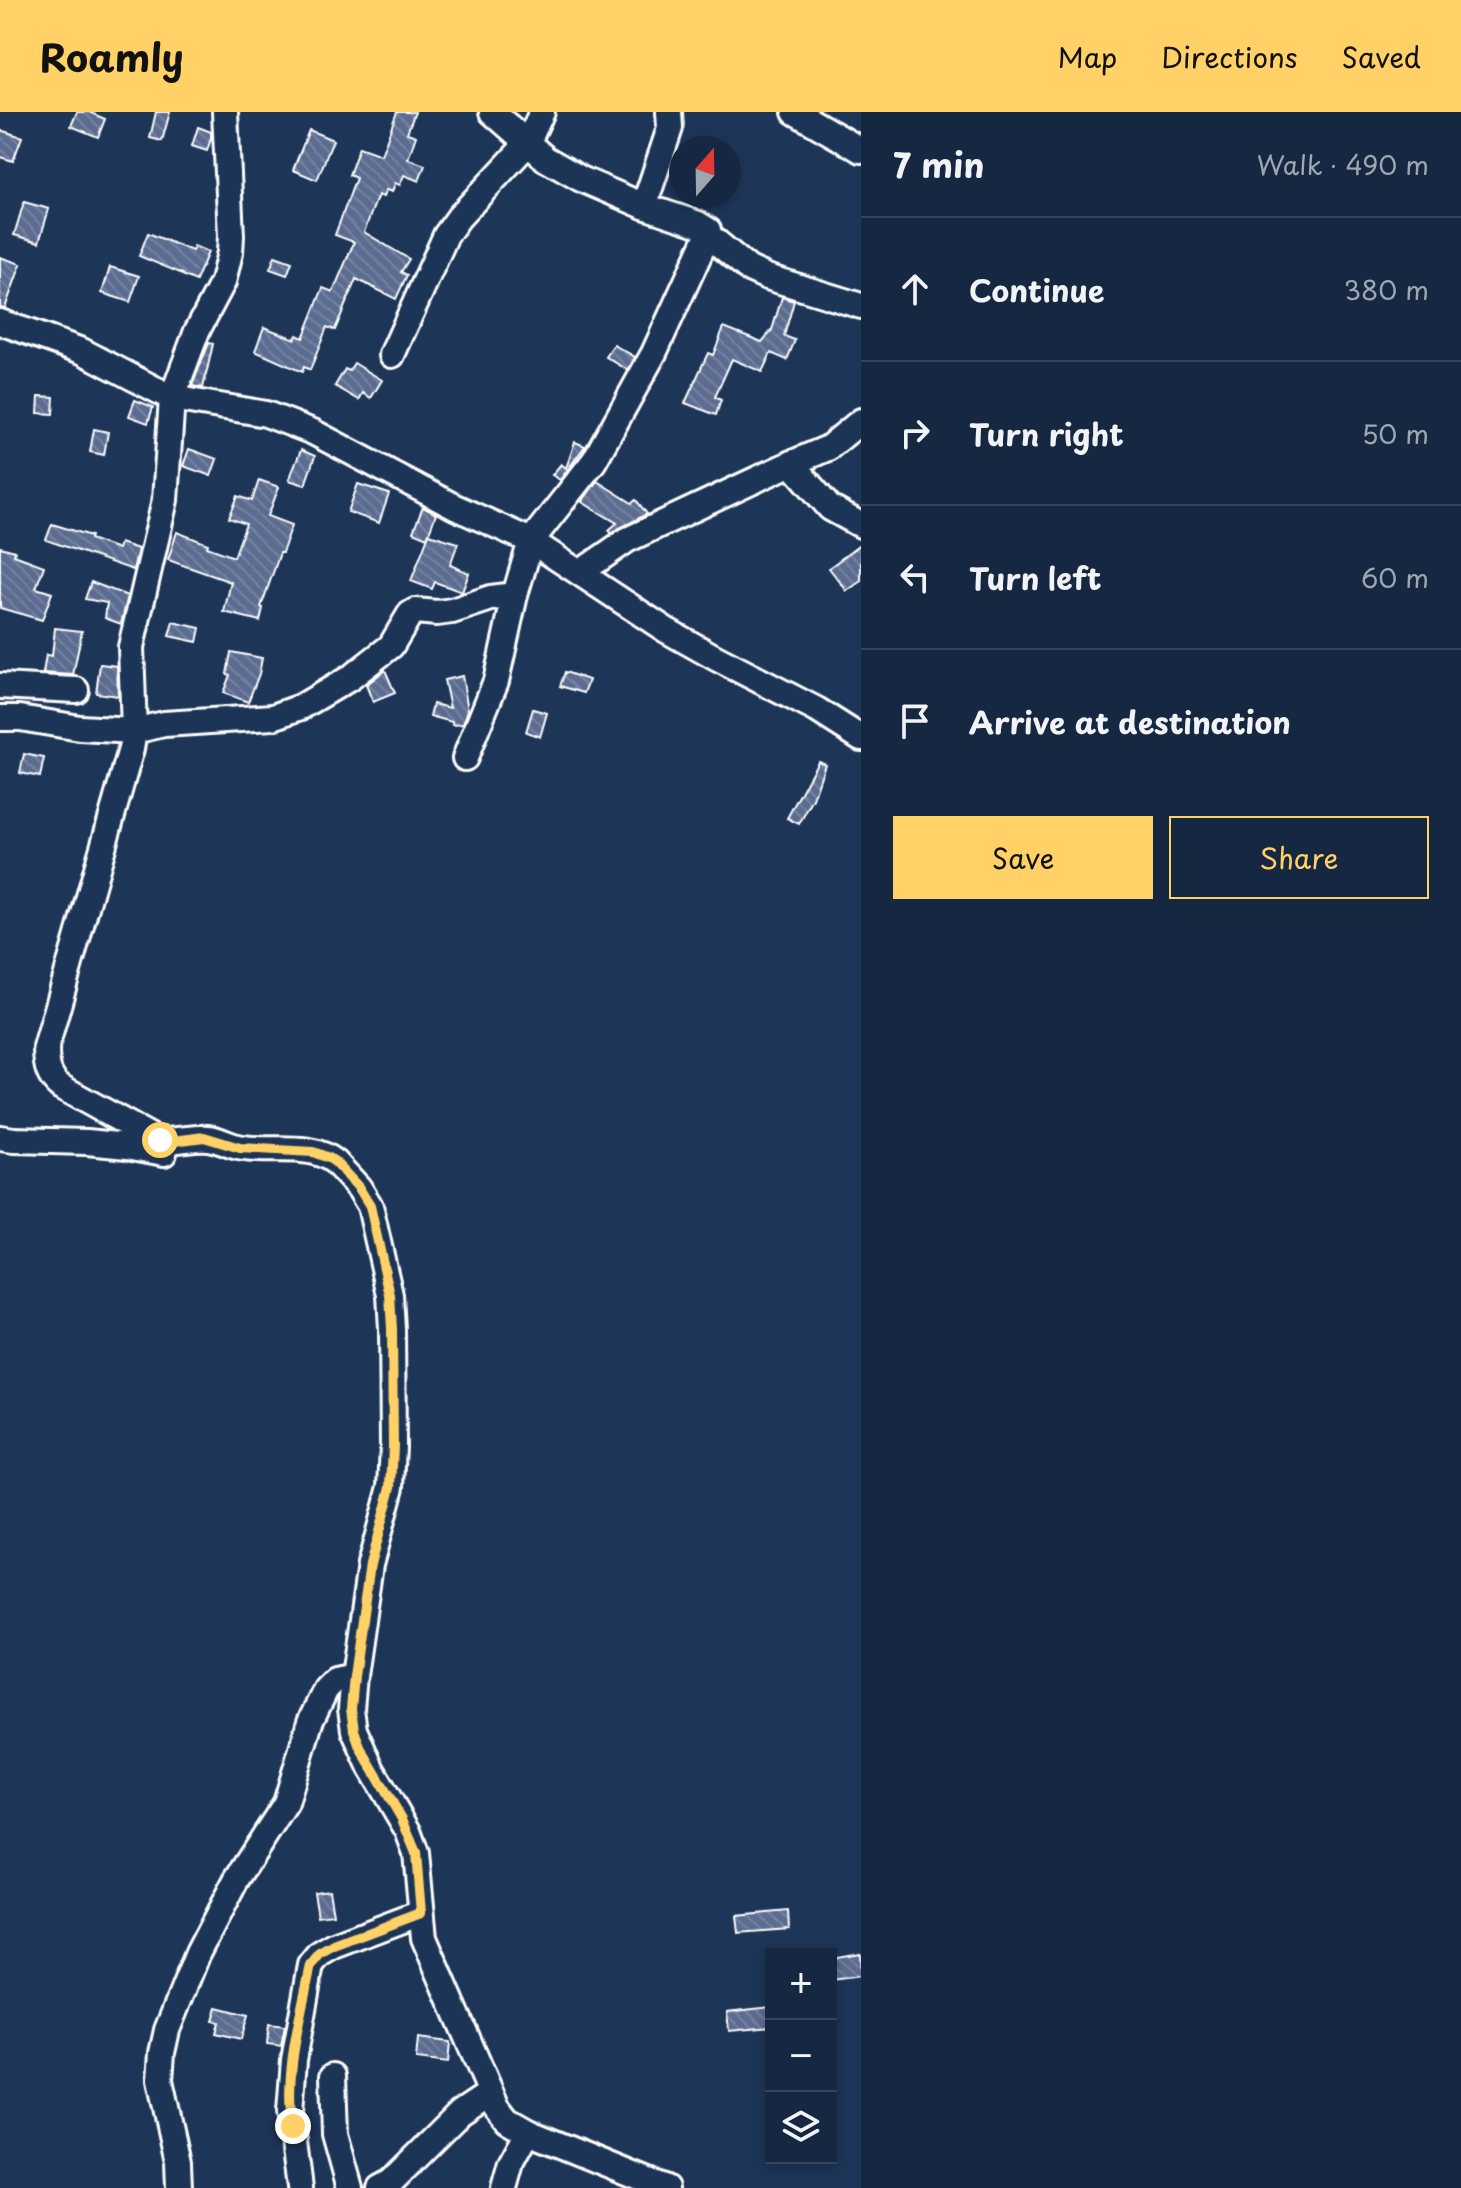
<!DOCTYPE html>
<meta charset="utf-8">
<style>
body{margin:0;font-family:"Playpen Sans",sans-serif;background:#1f3048;color:#f1f3f6}
.controls{position:absolute;right:24px;bottom:24px;display:grid;overflow:hidden;border-radius:0px;box-shadow:0 4px 12px #0003}
.controls button{width:72px;height:72px;display:grid;place-items:center;padding:0;border:0;border-bottom:2px solid #35445a;background:#162841;color:#f1f3f6;font:40px sans-serif}
.compass{position:absolute;left:669px;top:24px;width:72px;height:72px;border-radius:50%;background:#162841;box-shadow:0 4px 12px #0003;rotate:20deg}
.stop{position:absolute;width:24px;height:24px;margin:-18px;border:6px solid #ffd166;border-radius:50%;background:#fff}
.stop.end{background:#ffd166;border-color:#fff;box-shadow:0 2px 8px #0008}
.list{margin:0;padding:0;list-style:none}
h2{display:flex;justify-content:space-between;align-items:center;height:104px;margin:0;padding:0 32px;font-size:34px}
h2 small{font-size:26px;font-weight:400;color:#9ea6b1}
.list li{display:grid;grid-template-columns:52px 1fr auto;gap:24px;align-items:center;box-sizing:border-box;height:144px;padding:0 32px;border-top:2px solid #35445a}
.list b{display:block;font-size:30px;white-space:nowrap}
.list em{font-size:26px;font-style:normal;color:#9ea6b1}
.actions{display:flex;gap:16px;padding:24px 32px}
.actions a{flex:1;padding:18px 0;border:2px solid #ffd166;border-radius:0px;text-align:center;font-size:28px;color:#ffd166}
.actions .main{background:#ffd166;color:#111}
.icon{flex:none;width:44px;height:44px;fill:none;stroke:currentColor;stroke-width:2;stroke-linecap:round;stroke-linejoin:round}
.map{position:relative;flex:none;width:861px;height:2076px;overflow:hidden}
header{display:flex;align-items:center;gap:48px;box-sizing:border-box;height:112px;padding:0 40px;background:#ffd166;color:#111}
header strong{font-size:38px}
nav{display:flex;gap:44px;margin-inline-start:auto;font-size:28px}
main{display:flex}
aside{flex:1;background:#162841}
.map>svg:first-child{display:block}
.building{fill:url(#building-back-hatch);stroke:#fff;stroke-width:2}
.lines{fill:none;stroke-linecap:round;stroke-linejoin:round}
.minor-casing{stroke:#fff;stroke-width:30}
.minor{stroke:#1d3557;stroke-width:24}
.route{stroke:#ffd166;stroke-width:10}
</style>
<header>
<strong>Roamly</strong>
<nav><a>Map</a><a>Directions</a><a>Saved</a></nav>
</header>
<main>
<div class="map">
<svg width="861" height="2076" viewBox="0 0 861 2076">
<defs>
<pattern id="building-back-hatch" width="6" height="6" patternUnits="userSpaceOnUse" patternTransform="scale(2)"><rect width="6" height="6" fill="#5b6c90"/><path d="M-1 5l2 2M0 0l6 6M5-1l2 2" fill="none" stroke="#7482a1"/></pattern>
</defs>
<rect width="100%" height="100%" fill="#1d3557"/>
<filter id="ink" filterUnits="userSpaceOnUse"><feTurbulence type="fractalNoise" baseFrequency=".0125" numOctaves="2"/><feDisplacementMap in="SourceGraphic" scale="16" xChannelSelector="R" yChannelSelector="G"/><feConvolveMatrix kernelMatrix="1 2 1 2 8 2 1 2 1" color-interpolation-filters="sRGB"/></filter>
<g filter="url(#ink)">
<g class="building">
<polygon points="77,0 89,0 105,7 98,25 71,14"/>
<polygon points="156,0 170,0 162,29 150,26"/>
<polygon points="397,0 415,0 407,21 416,24 408,47 425,53 419,69 404,63 400,73 395,71 392,80 386,78 383,85 378,83 364,120 409,147 401,160 407,163 396,187 356,167 335,218 327,215 310,258 304,255 302,260 255,239 264,215 295,227 297,223 303,226 323,176 333,180 354,130 335,123 356,66 349,63 359,35 381,43"/>
<polygon points="198,15 211,20 211,26 207,39 192,34"/>
<polygon points="0,18 22,25 13,49 0,45"/>
<polygon points="309,18 333,28 317,68 293,58"/>
<polygon points="24,90 49,97 39,130 14,123"/>
<polygon points="148,121 192,139 194,134 208,140 196,169 182,163 183,162 139,144"/>
<polygon points="275,144 292,150 287,163 270,157"/>
<polygon points="0,145 21,152 5,196 0,195"/>
<polygon points="110,155 139,164 130,190 102,181"/>
<polygon points="782,185 794,189 784,224 795,228 787,248 771,241 762,260 732,247 715,285 721,288 716,303 685,291 708,241 713,243 724,215 762,230 772,218"/>
<polygon points="209,231 213,232 203,276 192,274"/>
<polygon points="614,233 635,245 628,258 606,245"/>
<polygon points="354,251 382,268 371,286 363,281 359,288 335,274 345,257 349,259"/>
<polygon points="39,284 54,285 53,302 38,301"/>
<polygon points="135,288 153,295 148,311 129,304"/>
<polygon points="94,317 108,320 104,343 90,340"/>
<polygon points="575,330 585,334 560,368 552,363 561,352 566,356"/>
<polygon points="189,337 217,347 211,364 183,354"/>
<polygon points="301,338 315,344 305,373 289,368"/>
<polygon points="259,368 279,375 268,404 292,413 282,441 280,441 261,495 263,496 260,509 224,500 231,470 168,448 177,420 208,432 207,435 234,445 246,412 229,406 238,384 252,389"/>
<polygon points="597,369 632,391 636,388 647,402 611,421 609,418 617,411 582,390"/>
<polygon points="358,372 389,382 379,411 348,400"/>
<polygon points="423,395 436,402 427,426 413,420"/>
<polygon points="52,412 91,424 90,427 118,437 120,431 138,437 133,458 46,428"/>
<polygon points="429,422 458,431 450,453 469,461 462,480 435,470 432,477 411,469"/>
<polygon points="861,432 861,469 847,479 829,456"/>
<polygon points="0,435 15,439 14,443 44,454 36,476 52,481 42,508 0,496"/>
<polygon points="91,470 128,484 121,512 105,506 107,491 85,487"/>
<polygon points="173,510 200,516 197,530 169,524"/>
<polygon points="55,516 82,519 73,563 43,561 46,543 52,544"/>
<polygon points="231,540 262,546 259,562 248,590 223,581 230,563 227,562"/>
<polygon points="100,552 117,554 118,584 96,581"/>
<polygon points="385,558 395,581 373,590 366,573"/>
<polygon points="565,560 589,568 584,581 560,574"/>
<polygon points="462,564 468,598 463,612 453,613 452,610 430,604 433,592 450,596 444,568"/>
<polygon points="533,597 547,601 540,625 526,620"/>
<polygon points="24,642 44,646 40,665 20,661"/>
<polygon points="818,649 825,652 813,687 799,712 787,706"/>
<polygon points="329,1778 333,1802 318,1804 314,1780"/>
<polygon points="788,1799 789,1817 738,1821 736,1804"/>
<polygon points="860,1841 861,1864 831,1868 831,1846"/>
<polygon points="217,1895 248,1903 241,1927 216,1921 219,1910 213,1909"/>
<polygon points="771,1895 771,1915 729,1919 727,1900"/>
<polygon points="269,1912 285,1914 281,1934 267,1932"/>
<polygon points="418,1926 450,1930 448,1951 416,1947"/>
</g>
<g class="lines">
<g class="minor-casing">
<g id="minor">
<path d="M225,0l6,124 -1,16 -7,30 -26,49 -25,67 -7,102 -34,147 3,84 -3,18 -85,299c0,17 2,29 15,39l92,51c18,7 36,-2 55,0 11,1 20,7 30,9 30,7 71,-6 97,15l24,26 11,18 20,89 2,34 1,117 -2,41 -21,78 -16,111 -3,33 3,21 17,38 37,63 8,22 8,85 73,169 10,13 21,12 138,56"/>
<polyline points="795,0 861,38"/>
<polyline points="644,94 670,16 669,0"/>
<polyline points="708,123 749,157 767,165 861,194"/>
<polyline points="0,210 82,239 172,286 266,302 313,320 455,395 531,429 666,518 716,546 817,598 861,626"/>
<polyline points="392,243 446,123 459,105 527,32 542,0"/>
<polyline points="791,351 830,396 861,413"/>
<polyline points="581,460 627,428 783,355 828,336 861,309"/>
<polyline points="0,574 76,578"/>
<polyline points="0,606 20,606 80,616 134,619 164,612 273,605 301,595 350,566 391,534 410,502 415,499 437,501 452,499 491,486 515,483"/>
<polyline points="465,646 496,569 515,483 531,429 594,349 654,241 708,123 708,118 698,112 644,94 581,67 546,47 492,0"/>
<polyline points="0,1026 14,1028 87,1030 127,1034 164,1041"/>
<polyline points="333,1964 335,2022 350,2076"/>
<polyline points="179,2076 178,2050 160,1968 162,1941 167,1918 198,1841 236,1768 286,1691 310,1610 326,1577 335,1568 354,1564"/>
<polyline points="300,2076 290,1999 294,1948 311,1853 320,1842 334,1834 421,1801"/>
<polyline points="380,2076 391,2070 460,2001 490,1981"/>
<polyline points="504,2076 511,2051 528,2020"/>
</g>
</g>
<use href="#minor" class="minor"/>
</g>
</g>
<g class="lines" filter="url(#ink)">
<path class="route" d="M160,1028l6,2 38,-5 36,11 73,4 16,6 6,4 24,26 11,18 20,89 2,34 1,117 -2,41 -21,78 -16,111 -3,33 3,21 6,17 42,72 14,34 5,60 -87,33 -14,8 -9,11c-10,49 -28,112 -18,161"/>
</g>
</svg>
<div class="controls">
<button>+</button>
<button>−</button>
<button><svg class="icon" aria-label="layers" viewBox="0 0 24 24"><path d="M12 4l9 5-9 5-9-5zM3 14l9 5 9-5"/></svg></button>
</div>
<svg class="compass" viewBox="-18 -18 36 36"><path d="M0-13l5 13h-10z" fill="#e53935"/><path d="M0 13l5-13h-10z" fill="#9ea6b1"/></svg>
<div class="stop" style="left:160px;top:1028px"></div>
<div class="stop end" style="left:293px;top:2014px"></div>
</div>
<aside>
<h2>7 min<small>Walk · 490 m</small></h2>
<ul class="list">
<li><svg class="icon" aria-label="ahead" viewBox="0 0 24 24"><path d="M12 20V5M6 11l6-6 6 6"/></svg><div><b>Continue</b></div><em>380 m</em></li>
<li><svg class="icon" aria-label="right" viewBox="0 0 24 24"><path d="M7 20v-9h11M14 6l5 5-5 5"/></svg><div><b>Turn right</b></div><em>50 m</em></li>
<li><svg class="icon" aria-label="left" viewBox="0 0 24 24"><path d="M17 20v-9H6M10 6l-5 5 5 5"/></svg><div><b>Turn left</b></div><em>60 m</em></li>
<li><svg class="icon" aria-label="arrive" viewBox="0 0 24 24"><path d="M6 21V4h12l-3 4 3 4H6"/></svg><div><b>Arrive at destination</b></div></li>
</ul>
<div class="actions"><a class="main">Save</a><a>Share</a></div>
</aside>
</main>
